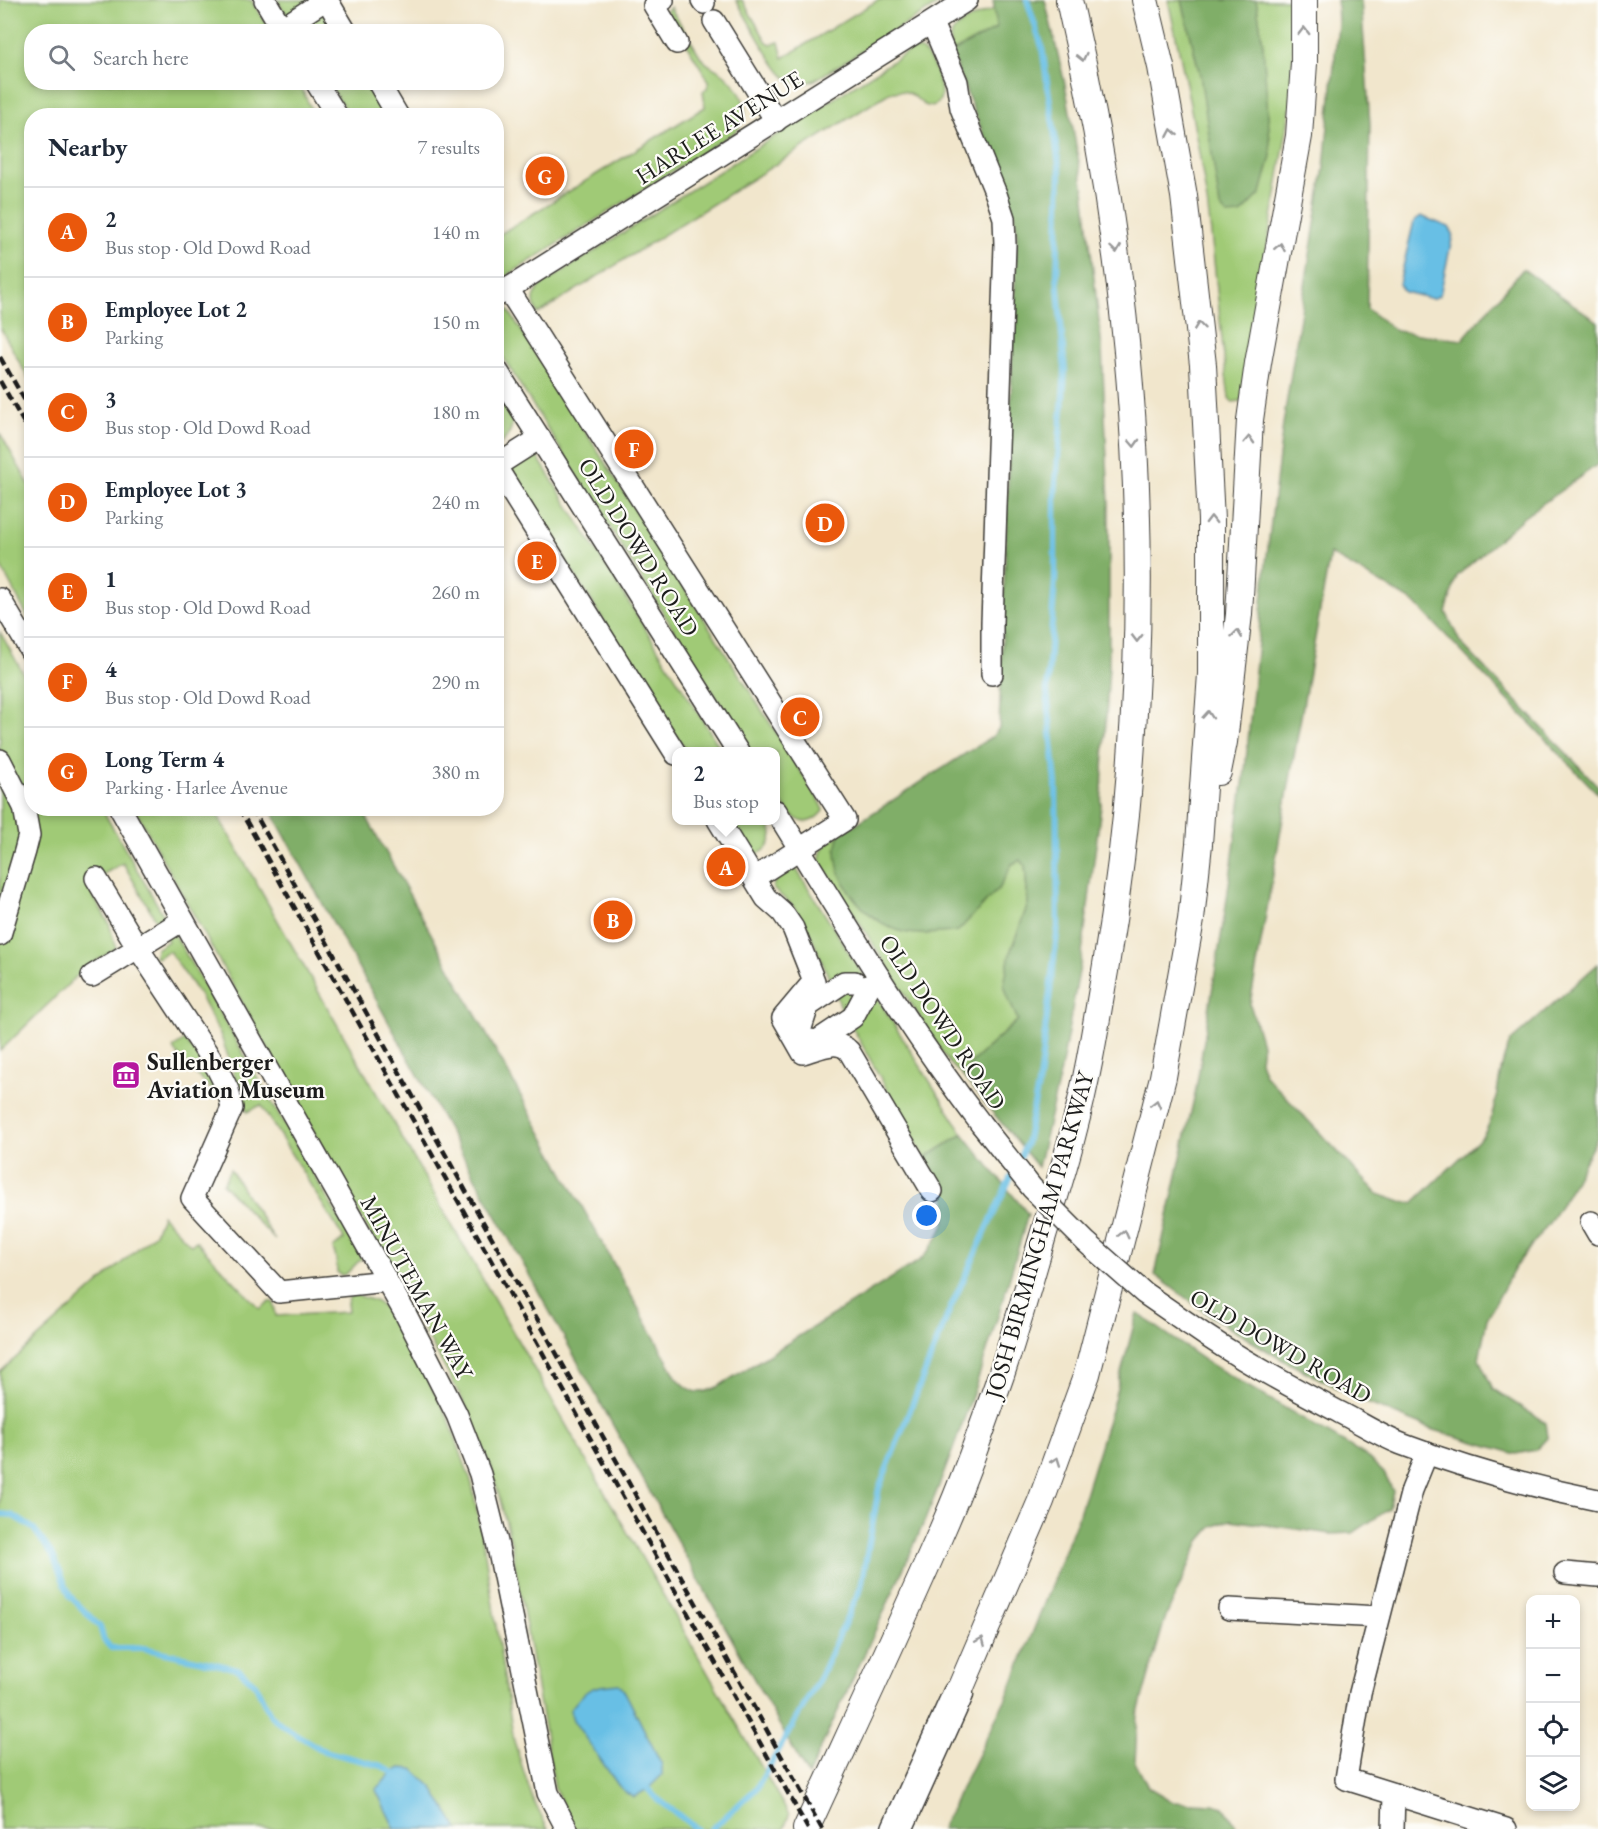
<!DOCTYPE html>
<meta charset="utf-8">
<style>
body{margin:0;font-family:"EB Garamond",serif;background:#f2f2f3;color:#1f2937}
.controls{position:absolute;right:18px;bottom:18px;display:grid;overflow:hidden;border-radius:12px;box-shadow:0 3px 9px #0003}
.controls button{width:54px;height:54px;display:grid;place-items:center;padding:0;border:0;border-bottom:2px solid #e0e1e3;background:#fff;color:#1f2937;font:30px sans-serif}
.you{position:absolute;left:927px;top:1216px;width:21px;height:21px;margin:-15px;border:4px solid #fff;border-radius:50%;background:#1a73e8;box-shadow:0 0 0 9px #1a73e833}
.badge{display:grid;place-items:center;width:39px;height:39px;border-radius:50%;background:#ea580c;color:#fff;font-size:20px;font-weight:700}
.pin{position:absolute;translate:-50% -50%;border:3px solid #fff;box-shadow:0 2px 6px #0006}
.popup{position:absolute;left:672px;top:747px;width:108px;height:78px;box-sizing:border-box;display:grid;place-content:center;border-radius:12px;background:#fff;filter:drop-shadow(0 2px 4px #0005);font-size:20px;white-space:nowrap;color:#747a83}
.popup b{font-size:22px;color:#1f2937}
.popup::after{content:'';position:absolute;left:50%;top:100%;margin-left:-12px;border:12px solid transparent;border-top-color:#fff}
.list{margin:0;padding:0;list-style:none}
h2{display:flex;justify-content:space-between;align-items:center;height:78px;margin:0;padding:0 24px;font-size:26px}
h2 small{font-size:20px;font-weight:400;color:#747a83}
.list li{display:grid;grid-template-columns:39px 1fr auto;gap:18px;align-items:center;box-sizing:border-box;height:90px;padding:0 24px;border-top:2px solid #e0e1e3}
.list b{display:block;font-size:22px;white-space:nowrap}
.list p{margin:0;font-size:20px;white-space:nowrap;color:#747a83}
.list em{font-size:20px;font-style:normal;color:#747a83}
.icon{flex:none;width:33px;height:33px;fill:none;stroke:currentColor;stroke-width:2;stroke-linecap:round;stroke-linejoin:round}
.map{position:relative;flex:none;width:1598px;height:1829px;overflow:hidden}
.search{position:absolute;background:#fff;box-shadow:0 3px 9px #0003;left:24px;top:24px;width:480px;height:66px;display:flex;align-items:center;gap:15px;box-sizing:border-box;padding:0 21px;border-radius:24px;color:#747a83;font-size:22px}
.panel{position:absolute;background:#fff;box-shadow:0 3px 9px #0003;left:24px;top:108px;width:480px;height:708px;border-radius:24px}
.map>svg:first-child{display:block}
.green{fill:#a0ca76;stroke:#5e7349;stroke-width:1.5}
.forest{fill:#80ae67;stroke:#4e6542;stroke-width:1.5}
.water{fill:#67bfe5;stroke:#426e80;stroke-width:1.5}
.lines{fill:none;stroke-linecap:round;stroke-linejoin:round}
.stream{stroke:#67bfe5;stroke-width:6}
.minor-casing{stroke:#3c3a36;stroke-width:24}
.major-casing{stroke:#3c3a36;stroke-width:28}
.highway-casing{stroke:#3c3a36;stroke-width:33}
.minor{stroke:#fff;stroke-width:21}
.major{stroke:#fff;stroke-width:26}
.highway{stroke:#fff;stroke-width:30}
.rail{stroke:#1c1c1c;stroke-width:4.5;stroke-dasharray:9 4.5;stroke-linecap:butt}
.minor-bridge-casing{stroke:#3c3a36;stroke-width:24;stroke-linecap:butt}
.minor-bridge{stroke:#fff;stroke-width:21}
.oneway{stroke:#999}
.labels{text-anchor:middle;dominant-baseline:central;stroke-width:4.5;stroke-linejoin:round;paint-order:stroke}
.street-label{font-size:24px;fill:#1c1c1c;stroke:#fdfcf7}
.poi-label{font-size:24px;font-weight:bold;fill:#1c1c1c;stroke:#fdfcf7;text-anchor:start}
</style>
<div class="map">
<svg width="1598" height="1829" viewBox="0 0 1598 1829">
<rect width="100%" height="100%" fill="#fdfcf7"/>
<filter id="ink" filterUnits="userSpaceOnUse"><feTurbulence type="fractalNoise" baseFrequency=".0167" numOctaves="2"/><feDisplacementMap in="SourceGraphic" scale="12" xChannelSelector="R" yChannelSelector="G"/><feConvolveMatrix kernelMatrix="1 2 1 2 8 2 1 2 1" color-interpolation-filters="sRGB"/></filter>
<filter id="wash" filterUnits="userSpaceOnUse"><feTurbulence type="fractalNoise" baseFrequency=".008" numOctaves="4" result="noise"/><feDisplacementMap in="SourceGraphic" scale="24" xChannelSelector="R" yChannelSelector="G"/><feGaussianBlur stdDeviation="1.35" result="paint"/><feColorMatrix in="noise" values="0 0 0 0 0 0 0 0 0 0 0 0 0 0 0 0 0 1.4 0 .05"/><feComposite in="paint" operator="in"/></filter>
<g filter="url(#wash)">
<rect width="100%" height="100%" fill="#f1e6cc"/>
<g class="green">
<polygon points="0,0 251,0 271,31 32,32 32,82 299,83 314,115 32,116 31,383 0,327"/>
<polygon points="277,0 316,0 335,31 296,31"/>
<path d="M736,0h6l25,42 4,2 8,-2 4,16 95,-58h67l-130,80c-9,4 -18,5 -27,-1 -13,-8 -42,-63 -52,-79z"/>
<path d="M1168,0h14l18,75 63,-30 -7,-45h35l2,52 -2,53 -50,296 -9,1 -3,-4c-9,-65 -13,-131 -22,-196 -10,-67 -24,-135 -39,-202z"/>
<path d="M670,7l32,52c7,8 16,10 23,16 18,16 29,39 10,57l-238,150v-46l208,-129 -2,-16 4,-3 2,-7 -43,-70z"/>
<path d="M995,9l3,19 -47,25c0,-5 -2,-11 -1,-15 3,-14 33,-25 45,-29z"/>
<path d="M917,49c4,1 5,1 8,4 8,8 28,51 6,53 -15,1 -14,-21 -42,-13l-351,221c-6,-13 -6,-19 5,-30l367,-234z"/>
<polygon points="328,83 367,83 388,115 349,115"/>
<path d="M507,308l315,497 1,6c-16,20 -30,9 -41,-8 -2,-4 -6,-8 -6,-13 -2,-12 0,-26 0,-38l-26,-1 -253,-403c0,-17 -4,-27 10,-40z"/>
<path d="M497,392c12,21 24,28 6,50l-6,2z"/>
<polygon points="0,433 31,488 31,623 0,565"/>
<polygon points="532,454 537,456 722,751 686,751 510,472 510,466"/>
<polygon points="0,632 31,687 32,808 102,809 362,1258 346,1274 341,1275 337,1272 336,1258 333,1248 344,1239 261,1105 247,1112 221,1036 198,993 169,951 157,958 155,957 156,949 168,941 123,863 86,884 109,923 116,948 85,968 0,1051"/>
<polygon points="135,809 214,809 789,1815 784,1829 575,1829 555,1789 511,1542 493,1473 467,1408"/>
<path d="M730,821h36c1,2 4,5 5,8 4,13 -9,31 -22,22z"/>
<path d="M840,834l160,53 12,-23 8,-4 5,5 3,39 -18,49 -1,47 9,20 -58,53 -11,-10 -129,-202c-1,-14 9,-19 20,-27z"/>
<path d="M791,867l6,3 166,264 -38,24 -84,-151 -34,-81 -15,-21 -19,-16c0,-11 9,-18 18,-22z"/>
<polygon points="185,1040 211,1074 218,1096 181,1059 173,1048"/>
<polygon points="230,1169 275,1240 223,1184"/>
<polygon points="162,1215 191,1245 196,1241 260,1309 270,1301 274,1303 276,1316 348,1312 347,1303 350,1296 357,1295 375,1301 393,1315 449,1420 472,1484 484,1548 514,1741 533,1800 548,1829 0,1829 0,1372 155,1233"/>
</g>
<g class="forest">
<path d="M993,0h52l20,84 19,106 18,158 7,156v161l-8,141 -20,155 -20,109 -23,97 -78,-94 58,-53 -9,-20 -5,-15 6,-32 18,-49 -3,-39 -5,-5 -8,4 -12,23 -42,44c-17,2 -38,5 -55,1 -34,-10 -66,-44 -67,-80 0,-6 2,-12 4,-18l153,-98 6,-8 18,-498 -3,-17 -7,-19 -56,-141 46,-25z"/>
<polygon points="1182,0 1256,0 1263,45 1271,156 1261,193 1241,214 1227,215 1220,207 1200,75"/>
<path d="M1337,0h24l9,124 -3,185 29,22 66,9 61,-71 75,53v142l-74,53 -67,59 -11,36 14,30 138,144v8l-184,-192 -84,-48 -80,450 12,40 -2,17 5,14 113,119 23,8 12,1 70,-67c18,-30 12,-65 28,-95l87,-77v172l-30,57 -19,30 -34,44 -28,52 -8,40 14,30 53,34 2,14 -12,13 -20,4 -82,-24 -67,-27 -86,-44 -71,-43 -55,-41 41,-186 29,-177 20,-142 21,-207 17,-139 41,-257 14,-143z"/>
<path d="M270,809h92l315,569c15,16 23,18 42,8l200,-125c10,-9 16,-19 22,-30 14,-29 0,-48 -16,-73l38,-24 65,80c-29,103 -61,207 -103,306 -37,86 -78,170 -117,256z"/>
<polygon points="1137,1313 1207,1362 1365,1455 1384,1473 1393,1491 1389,1509 1353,1533 1331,1534 1231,1520 1212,1527 1200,1541 1165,1619 1138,1713 1135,1762 1148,1787 1173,1802 1213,1804 1224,1807 1236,1825 1234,1829 941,1829 1009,1692 1077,1520 1112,1407"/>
</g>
<g class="water">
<polygon points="1421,216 1449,227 1453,234 1440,295 1433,299 1404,292 1399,284 1414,221"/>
<path d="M619,1684l6,8 37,73v10l-14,14 -14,8 -8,-4 -8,-8 -45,-65 -3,-10c17,-23 21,-24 49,-26z"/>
<polygon points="401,1768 413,1769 432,1787 458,1829 395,1829 376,1790 392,1772"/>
</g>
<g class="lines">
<g class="stream">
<polyline points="1017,1163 1026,1144 1039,1081 1058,926 1056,783 1047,691 1055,579 1055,495 1065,371 1057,276 1060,172 1042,47 1027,0"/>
<polyline points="0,1514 12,1515 34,1529 53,1556 70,1596 100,1627 104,1640 111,1648 143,1648 238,1669 255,1684 271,1716 289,1730 324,1751 382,1766 392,1772 396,1778"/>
<polyline points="648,1789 655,1797 697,1829"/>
<polyline points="712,1829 757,1788 820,1677 861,1587 879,1488 950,1309 1013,1172"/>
</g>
</g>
</g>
<g filter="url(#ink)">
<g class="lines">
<g class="minor-casing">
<g id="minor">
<polyline points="265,0 284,32"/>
<polyline points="327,0 346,32"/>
<polyline points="663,0 654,5 677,43"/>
<polyline points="702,0 704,3"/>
<polyline points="714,21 776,121"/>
<polyline points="932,23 957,82 961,108 996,194 1004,218 1005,245 992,623 992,674"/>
<polyline points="282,28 325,0"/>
<polyline points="316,82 337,116"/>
<polyline points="378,82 398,116"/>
<polyline points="508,289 845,820 754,878"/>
<polyline points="498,295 967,0"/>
<polyline points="496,369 738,752"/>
<polyline points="496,466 540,438"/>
<polyline points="496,467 676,754"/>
<polyline points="0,599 32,653"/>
<polyline points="0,760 24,807 29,835 25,851 0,935"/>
<polyline points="120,808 405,1313 457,1415 480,1474 497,1542 548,1793 567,1829"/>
<path d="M776,811c66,106 129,214 205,313"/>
<path d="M718,820l48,78 16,14 11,16 21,53 -31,37 20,35c15,-4 34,-15 46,-2l83,140"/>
<polyline points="96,878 138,948 217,1068 228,1090 232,1108 192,1198 279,1292 387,1281"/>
<polyline points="92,976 183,920"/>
<polyline points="793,1035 800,1031 808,1006 844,982 855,982"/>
<polyline points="811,1040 817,1041 853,1017 870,985 880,978"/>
<polyline points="1591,1222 1598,1234"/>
<path d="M1189,1324c48,34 99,61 150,88 22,11 43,25 65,33 64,24 128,42 194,55"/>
<polyline points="1427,1453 1412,1490 1360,1693 1346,1779 1506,1829"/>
<polyline points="1565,1573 1598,1576"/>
<polyline points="1229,1609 1379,1617"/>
<polyline points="1393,1829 1394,1794"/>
</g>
</g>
<g class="major-casing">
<g id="major">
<polyline points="1218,772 1224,742 1239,614 1250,420 1258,363 1299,136 1304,63 1304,0"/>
<polyline points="958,1694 1041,1501 1087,1374 1163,1077 1191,920 1199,844 1211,674 1211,520 1203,365 1184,196 1161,67 1145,0"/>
<path d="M806,1829c45,-98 91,-195 134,-294 23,-52 42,-106 61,-160 15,-45 28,-91 41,-136 11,-37 23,-73 32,-110 14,-52 22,-105 31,-158 55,-325 39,-651 -36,-971"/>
</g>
</g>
<g class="highway-casing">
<polyline id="highway" points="897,1829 958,1694"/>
</g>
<use href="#minor" class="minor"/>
<use href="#major" class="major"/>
<use href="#highway" class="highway"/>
<g class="rail">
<polyline points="0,357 32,413"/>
<polyline points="0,381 32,437"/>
<polyline points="239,808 808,1829"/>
<polyline points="252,808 822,1829"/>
</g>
<g class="minor-bridge-casing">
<polyline id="minor-bridge" points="981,1124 1032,1188 1086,1242 1144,1293 1189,1324"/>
</g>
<use href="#minor-bridge" class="minor-bridge"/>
</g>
<defs><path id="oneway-chevron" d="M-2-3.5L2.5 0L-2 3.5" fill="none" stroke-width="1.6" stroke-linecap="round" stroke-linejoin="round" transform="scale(1.5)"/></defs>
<g class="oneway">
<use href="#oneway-chevron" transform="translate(1304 31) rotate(-90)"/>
<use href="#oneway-chevron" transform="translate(1082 57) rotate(77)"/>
<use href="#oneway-chevron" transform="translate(1172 133) rotate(-100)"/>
<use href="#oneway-chevron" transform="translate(1280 247) rotate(-79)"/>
<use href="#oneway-chevron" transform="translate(1116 249) rotate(82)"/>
<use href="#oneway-chevron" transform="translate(1199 326) rotate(-97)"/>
<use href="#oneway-chevron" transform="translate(1249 440) rotate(-87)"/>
<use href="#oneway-chevron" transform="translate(1134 443) rotate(87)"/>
<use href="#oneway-chevron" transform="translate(1211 520) rotate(-91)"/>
<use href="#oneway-chevron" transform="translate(1237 634) rotate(-83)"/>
<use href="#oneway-chevron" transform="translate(1137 638) rotate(91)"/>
<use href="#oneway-chevron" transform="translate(1208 715) rotate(-86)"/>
<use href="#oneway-chevron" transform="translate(1156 1104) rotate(-76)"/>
<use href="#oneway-chevron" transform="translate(1124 1234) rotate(-76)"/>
<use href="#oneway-chevron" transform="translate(1056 1461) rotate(-70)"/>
<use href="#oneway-chevron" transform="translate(981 1641) rotate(-67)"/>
</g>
</g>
<defs>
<g id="museum-square" transform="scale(1.5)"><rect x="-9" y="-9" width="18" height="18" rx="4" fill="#b5179e" stroke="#fdfcf7"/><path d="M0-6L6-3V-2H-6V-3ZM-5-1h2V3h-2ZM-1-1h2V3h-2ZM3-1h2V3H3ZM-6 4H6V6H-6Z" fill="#fff"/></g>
</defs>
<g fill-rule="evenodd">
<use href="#museum-square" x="126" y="1075"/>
</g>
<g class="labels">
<g class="street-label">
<text transform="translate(719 127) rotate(-32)">HARLEE AVENUE</text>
<text transform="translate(639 547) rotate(58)">OLD DOWD ROAD</text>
<text transform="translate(943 1022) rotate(56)">OLD DOWD ROAD</text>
<text transform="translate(1039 1235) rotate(-74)">JOSH BIRMINGHAM PARKWAY</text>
<text transform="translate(417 1287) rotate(61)">MINUTEMAN WAY</text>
<text transform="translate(1281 1346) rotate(30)">OLD DOWD ROAD</text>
</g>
<g class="poi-label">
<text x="147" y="1061">Sullenberger<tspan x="147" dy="28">Aviation Museum</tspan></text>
</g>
</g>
</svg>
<div class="controls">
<button>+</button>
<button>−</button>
<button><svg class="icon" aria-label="locate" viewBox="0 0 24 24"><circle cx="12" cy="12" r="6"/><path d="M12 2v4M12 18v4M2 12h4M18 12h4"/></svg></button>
<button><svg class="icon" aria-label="layers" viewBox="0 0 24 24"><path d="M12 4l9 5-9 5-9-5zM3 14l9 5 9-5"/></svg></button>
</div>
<div class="you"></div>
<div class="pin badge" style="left:726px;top:867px">A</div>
<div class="popup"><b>2</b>Bus stop</div>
<div class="pin badge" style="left:613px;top:920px">B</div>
<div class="pin badge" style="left:800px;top:717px">C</div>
<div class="pin badge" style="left:825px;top:523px">D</div>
<div class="pin badge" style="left:537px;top:561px">E</div>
<div class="pin badge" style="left:634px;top:449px">F</div>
<div class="pin badge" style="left:545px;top:176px">G</div>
<div class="search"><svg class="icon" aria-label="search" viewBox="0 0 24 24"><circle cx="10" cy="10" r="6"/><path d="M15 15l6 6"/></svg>Search here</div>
<section class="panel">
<h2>Nearby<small>7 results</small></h2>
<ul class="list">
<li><span class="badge">A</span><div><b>2</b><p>Bus stop · Old Dowd Road</p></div><em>140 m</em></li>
<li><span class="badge">B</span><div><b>Employee Lot 2</b><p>Parking</p></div><em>150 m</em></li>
<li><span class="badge">C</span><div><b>3</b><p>Bus stop · Old Dowd Road</p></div><em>180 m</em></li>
<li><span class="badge">D</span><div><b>Employee Lot 3</b><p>Parking</p></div><em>240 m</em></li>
<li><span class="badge">E</span><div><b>1</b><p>Bus stop · Old Dowd Road</p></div><em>260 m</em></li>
<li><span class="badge">F</span><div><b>4</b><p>Bus stop · Old Dowd Road</p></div><em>290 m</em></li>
<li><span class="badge">G</span><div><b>Long Term 4</b><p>Parking · Harlee Avenue</p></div><em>380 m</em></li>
</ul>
</section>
</div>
